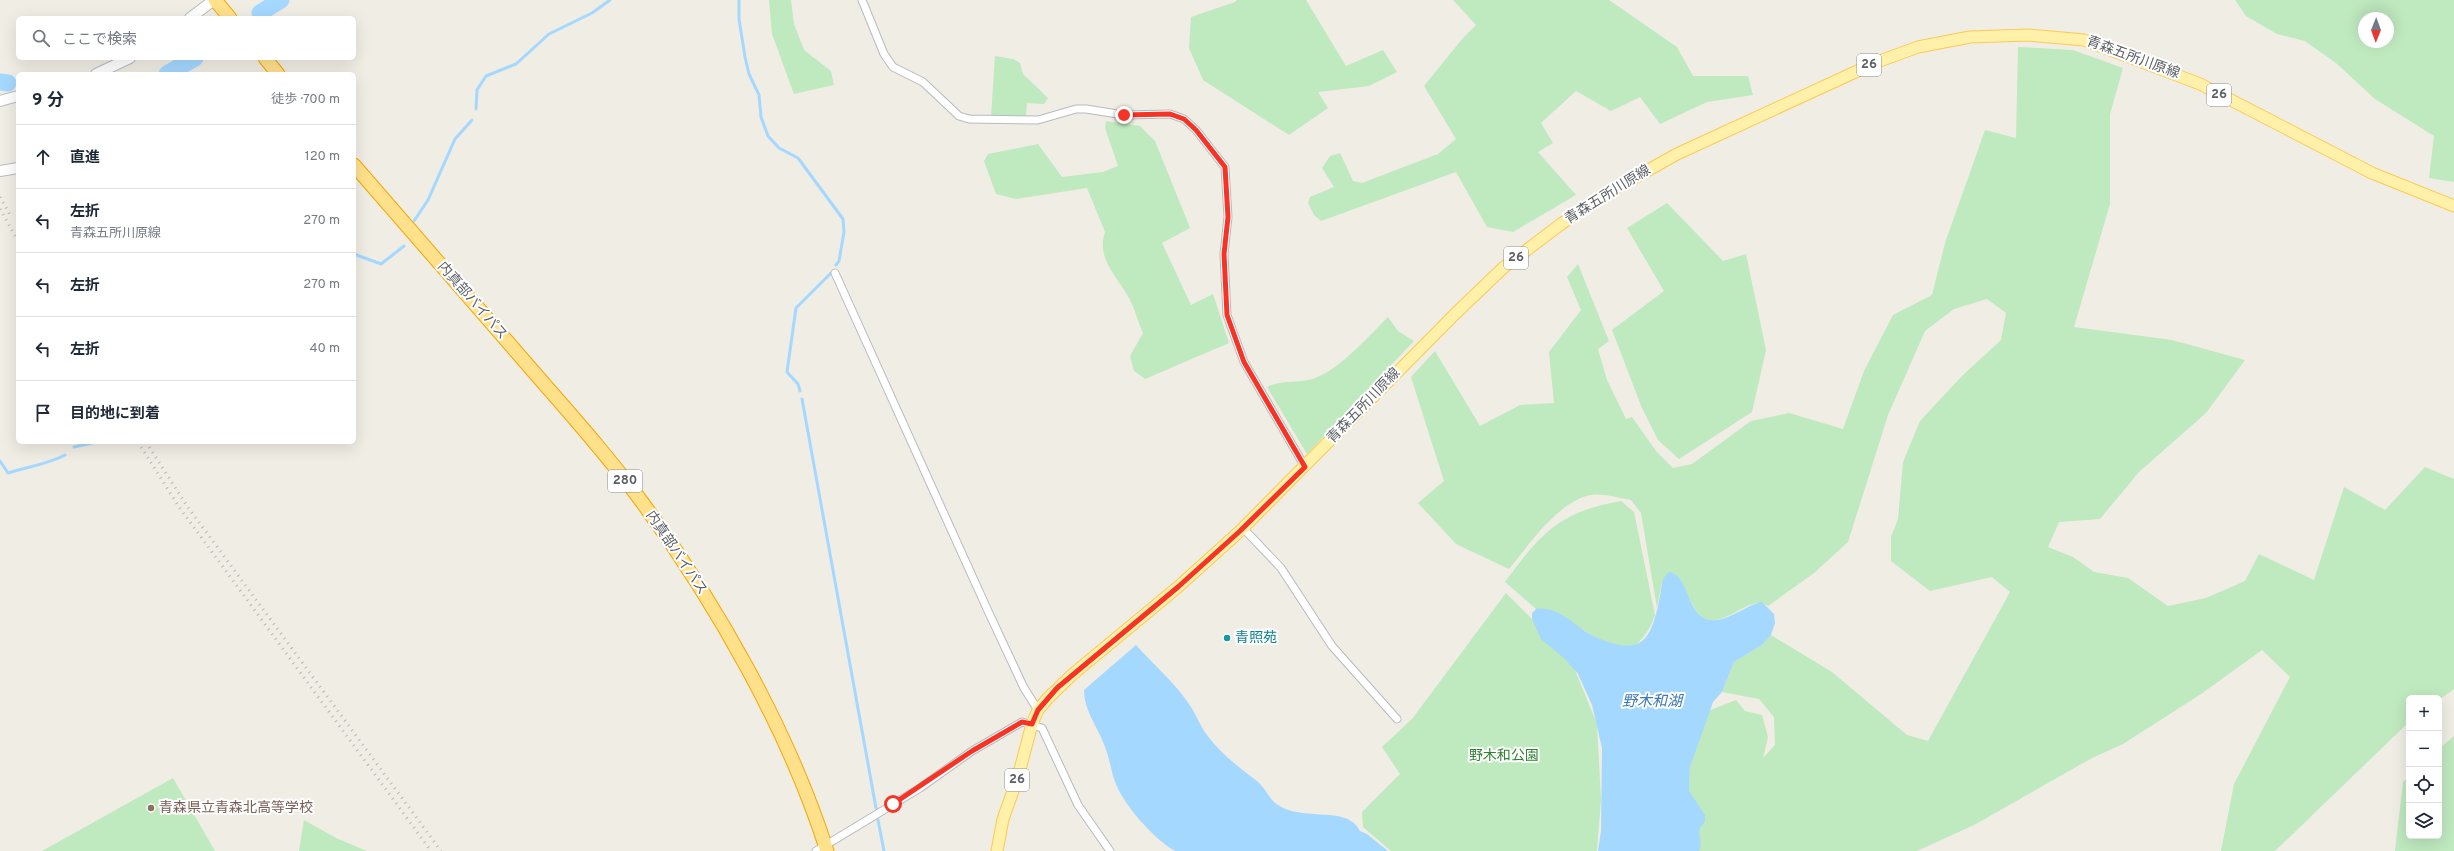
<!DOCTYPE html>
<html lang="ja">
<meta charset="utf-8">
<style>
body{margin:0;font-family:Overpass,"Noto Sans JP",sans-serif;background:#f2f2f3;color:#1f2937}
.controls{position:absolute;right:12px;bottom:12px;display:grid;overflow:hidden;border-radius:6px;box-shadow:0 4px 16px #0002}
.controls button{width:36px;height:36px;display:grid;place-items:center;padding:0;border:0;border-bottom:1px solid #e0e1e3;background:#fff;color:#1f2937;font:20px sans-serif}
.compass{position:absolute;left:2358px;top:12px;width:36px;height:36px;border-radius:50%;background:#fff;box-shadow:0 4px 16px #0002;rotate:181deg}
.stop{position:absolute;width:12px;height:12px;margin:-9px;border:3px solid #f53425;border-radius:50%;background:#fff}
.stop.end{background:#f53425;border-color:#fff;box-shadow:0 1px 4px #0008}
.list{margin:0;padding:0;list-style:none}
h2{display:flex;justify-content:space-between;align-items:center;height:52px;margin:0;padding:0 16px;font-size:17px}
h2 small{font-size:13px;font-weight:400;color:#747a83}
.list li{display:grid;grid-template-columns:26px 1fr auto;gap:12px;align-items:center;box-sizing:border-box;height:64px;padding:0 16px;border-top:1px solid #e0e1e3}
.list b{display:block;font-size:15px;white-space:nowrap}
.list p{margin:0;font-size:13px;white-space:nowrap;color:#747a83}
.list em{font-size:13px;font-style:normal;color:#747a83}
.icon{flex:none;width:22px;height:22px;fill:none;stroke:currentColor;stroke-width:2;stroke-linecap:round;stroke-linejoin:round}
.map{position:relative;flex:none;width:2454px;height:851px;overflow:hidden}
.search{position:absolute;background:#fff;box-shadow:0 4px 16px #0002;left:16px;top:16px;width:340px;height:44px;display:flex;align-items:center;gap:10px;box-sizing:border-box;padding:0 14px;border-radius:6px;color:#747a83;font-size:15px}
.panel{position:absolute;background:#fff;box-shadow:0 4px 16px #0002;left:16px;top:72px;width:340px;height:372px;border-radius:6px}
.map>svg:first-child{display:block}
.green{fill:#bfe9bf;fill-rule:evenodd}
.water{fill:#a5d8ff}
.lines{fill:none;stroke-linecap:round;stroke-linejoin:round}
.stream{stroke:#a5d8ff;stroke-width:3}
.river{stroke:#a5d8ff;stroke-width:17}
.street-casing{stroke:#b7babf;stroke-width:9}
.secondary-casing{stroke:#b8bbc1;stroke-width:12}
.primary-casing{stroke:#fbca52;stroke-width:13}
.highway-casing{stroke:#f4a600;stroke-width:15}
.street{stroke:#fff;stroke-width:7}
.secondary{stroke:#fff;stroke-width:10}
.primary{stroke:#fff1aa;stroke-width:11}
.highway{stroke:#ffe18c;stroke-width:13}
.rail{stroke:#b5b6b7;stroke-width:3;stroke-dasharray:1 5;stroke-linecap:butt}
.route{stroke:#f53425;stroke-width:5}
.culture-dot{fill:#0f9aa8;stroke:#fff;stroke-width:1.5}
.education-dot{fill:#8d6e63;stroke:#fff;stroke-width:1.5}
.labels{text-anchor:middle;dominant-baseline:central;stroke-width:4;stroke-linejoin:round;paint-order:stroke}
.shield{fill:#fff;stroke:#8d9094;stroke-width:1}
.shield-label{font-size:13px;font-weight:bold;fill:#5c6066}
.street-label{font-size:14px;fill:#5c6066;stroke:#fff}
.culture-label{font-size:14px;fill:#0d838f;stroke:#fff;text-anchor:start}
.park-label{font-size:14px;fill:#2f8231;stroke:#fff}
.education-label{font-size:14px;fill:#785e54;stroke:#fff;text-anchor:start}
.water-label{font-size:15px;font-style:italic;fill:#3a78b8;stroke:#fff}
</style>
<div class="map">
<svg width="2454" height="851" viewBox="0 0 2454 851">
<rect width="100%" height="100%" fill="#f0ede4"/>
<g class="green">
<polygon points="769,0 791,0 794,24 804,50 831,71 834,85 794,94 772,34"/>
<polygon points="1237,0 1306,0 1346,66 1383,50 1397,72 1369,86 1318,92 1328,108 1289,135 1203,80 1189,48 1191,17 1235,2"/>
<polygon points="1453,0 1609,0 1677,47 1693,76 1748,76 1753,95 1707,102 1660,124 1640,97 1611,111 1576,91 1541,123 1553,143 1538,152 1576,195 1513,232 1487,227 1456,172 1321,221 1314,215 1308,203 1310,197 1334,187 1322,168 1330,156 1340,153 1353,181 1362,183 1438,154 1456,139 1424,86 1463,38 1476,25"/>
<path d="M2235,0h219v182l-25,-4 5,-42 -59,-37 -39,-36 -31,-22 -28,-7 -31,-18zM2364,18h24v24h-24z"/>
<path d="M2018,47l55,3 50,18 -13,46v90l-36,123 98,13 73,20 -39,53 -67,59 -39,47 -41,3 -11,25 25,10 21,15 34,6 40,28 38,-8 39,-17 14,-27 55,26 30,-93 41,23 40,-43 29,12v210l-15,11v-2h-30v24l-134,129h-54l13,-67 56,-107 -28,-27 -61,44 -78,50 -31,14 -118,67 -57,26h-220l-6,-56 -2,-4 1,-32 18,-48 28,-11 9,11 17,4 6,22 -5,21 12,-13 -1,-28 -15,-18 -37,-7 12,-30 28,-17 9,-10 61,37 75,63 21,6 82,-149 -18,-15 -62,14 -39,-30v-24l7,-18 5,-57 17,-41 42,-45 39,-36 5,-27 -19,-14 -33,10 -29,22 -37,84 -40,127 -34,31 -46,33c-18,-11 -37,16 -57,14 -16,-2 -16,-15 -25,-25 -4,-6 -17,-9 -24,-13l-5,26 -16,-95 -10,-13c-12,-2 -29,-7 -40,-5 -33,6 -62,50 -82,74l-53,-25 -38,-41 26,-22 -33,-104 24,-26 45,75 40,-21 34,-2 -5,-51 32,-42 -14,-33 11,-13 31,77 -11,8 9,31 19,39 6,-2 24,34 17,17 19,-4 59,-43 38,-8 54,16 21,-58 29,-56 39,-20 13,-52 40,-113 31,8z"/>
<polygon points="995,56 1013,59 1020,63 1023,74 1048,98 1044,104 1027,103 1026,117 991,116"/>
<path d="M1106,121l34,5 15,15 35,87 -28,15 29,62 22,-11 16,49 -84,36 -11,-8 -4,-15 13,-23c-5,-11 -8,-24 -14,-35 -12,-22 -33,-39 -24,-66l-18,-44 -71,11 -20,-5 -12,-33 4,-7 50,-10 24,33 41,-5 15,-6 -13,-38z"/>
<polygon points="1667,203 1723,261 1746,254 1766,350 1752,412 1679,459 1658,440 1642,408 1612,330 1664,291 1627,228"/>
<path d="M1388,317l10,14 16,10 -107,113 -40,-67c15,-8 33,-3 48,-9 25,-9 54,-42 73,-61z"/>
<path d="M1621,501l13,11 21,103c-6,19 -18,31 -34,42l-37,-27 -48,-21 -31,-27c36,-49 54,-70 116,-81z"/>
<polygon points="1506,593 1532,619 1575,670 1597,724 1601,800 1597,851 1391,851 1363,827 1362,812 1400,774 1382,747 1412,719"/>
<polygon points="2454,736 2454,851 2395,851 2403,782 2409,776 2409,836 2439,836 2439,749"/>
<polygon points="173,778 215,851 42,851"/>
<polygon points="304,820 336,838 367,851 299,851"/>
</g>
<g class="water">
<path d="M1670,572c17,4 17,34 31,44 18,14 43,-11 61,-14l12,12 1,9 -4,12 -9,10 -28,17 -12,30 -9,10 -18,51 -5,13 -1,25 16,24v6l-6,9 2,16 -2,5h-101l3,-20 1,-83 -10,-43 -14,-31 -13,-15 -24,-20 -9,-20v-6l4,-4c23,-4 40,19 59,28 47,20 56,5 65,-41 2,-10 1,-19 10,-24z"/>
<path d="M1136,645c17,19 39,38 53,59 7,10 11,22 18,31 14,19 33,33 51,47 8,7 11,17 20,23 25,17 70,0 82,26l7,3 21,17h-213c-21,-12 -53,-47 -61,-72 -3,-10 -5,-22 -9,-32 -7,-20 -21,-36 -21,-57z"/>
</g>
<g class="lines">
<g class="stream">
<polyline points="739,0 739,19 745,57 749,74 759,95 761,117 768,136 779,148 798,158 843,219 844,232 839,261 836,265"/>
<polyline points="476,109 477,90 486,76 516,64 549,34 592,13 610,0"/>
<polyline points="414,221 428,200 455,139 472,120"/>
<polyline points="354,254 381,264 404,246"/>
<polyline points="800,391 798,384 787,372 796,308 831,273"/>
<polyline points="802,399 876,808"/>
<polyline points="74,447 96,442"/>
<path d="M0,461l8,12c21,-7 38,-8 57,-18"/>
<polyline points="878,820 884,851"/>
</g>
<g class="river">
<polyline points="260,13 281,0"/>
<polyline points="167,74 195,58"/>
<polyline points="0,82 8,83"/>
</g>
<g class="street-casing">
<g id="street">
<polyline points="862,0 884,54 893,67 923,82 959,116 969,119 1038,120 1076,109 1086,109 1124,115 1170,114 1184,119 1196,130 1225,167 1228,217 1224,254 1227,315 1244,362 1305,467"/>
<polyline points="835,273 988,611 1024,688 1038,710"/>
<polyline points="1243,528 1281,568 1332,646 1397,719"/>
<polyline points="816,851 920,788 972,751 1022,722 1042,728 1078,805 1110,851"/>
</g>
</g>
<g class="secondary-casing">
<g id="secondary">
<polyline points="190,18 214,0"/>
<polyline points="96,74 130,58"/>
<polyline points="0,101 18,96"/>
<polyline points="0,171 18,168"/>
</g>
</g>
<g class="primary-casing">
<polyline id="primary" points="997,851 1003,819 1018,777 1032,724 1038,710 1048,698 1073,674 1178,587 1240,531 1456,313 1503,268 1561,224 1611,191 1677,154 1877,62 1918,47 1970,37 2028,35 2084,40 2200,84 2372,173 2454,206"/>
</g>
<g class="highway-casing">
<g id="highway">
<polyline points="215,0 230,18"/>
<polyline points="265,58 278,74"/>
<path d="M354,165c57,66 114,132 172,198 39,45 80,90 116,139 75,103 146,227 185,349"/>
</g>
</g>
<use href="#street" class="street"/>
<use href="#secondary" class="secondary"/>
<use href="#primary" class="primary"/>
<use href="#highway" class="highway"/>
<g class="rail">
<polyline points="0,197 10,215"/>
<polyline points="0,209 18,241"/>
<polyline points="138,442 179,507 431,851"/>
<polyline points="146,442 187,506 441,851"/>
</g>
</g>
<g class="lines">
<polyline class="route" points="893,804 972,751 1022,722 1032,724 1038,710 1057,688 1178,587 1240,531 1305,467 1244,362 1227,315 1224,254 1228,217 1225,167 1196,130 1184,119 1170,114 1124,115"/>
</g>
<circle class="culture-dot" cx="1227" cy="638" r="4"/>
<circle class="education-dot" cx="151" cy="808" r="4"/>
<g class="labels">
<g class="shield">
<rect x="1857" y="54" width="24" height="22" rx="3"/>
<rect x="2207" y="84" width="24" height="22" rx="3"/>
<rect x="1504" y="247" width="24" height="22" rx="3"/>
<rect x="608" y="470" width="34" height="22" rx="3"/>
<rect x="1005" y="769" width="24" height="22" rx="3"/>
</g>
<g class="shield-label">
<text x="1869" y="65">26</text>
<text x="2219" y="95">26</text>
<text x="1516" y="258">26</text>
<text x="625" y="481">280</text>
<text x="1017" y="780">26</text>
</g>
<g class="street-label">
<text transform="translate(2133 58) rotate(20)">青森五所川原線</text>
<text transform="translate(1608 195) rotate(-32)">青森五所川原線</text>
<text transform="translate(472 301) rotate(49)">内真部バイパス</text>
<text transform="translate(1364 406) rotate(-46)">青森五所川原線</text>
<text transform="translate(676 553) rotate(56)">内真部バイパス</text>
</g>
<g class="culture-label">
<text x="1235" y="638">青照苑</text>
</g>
<g class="park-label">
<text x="1504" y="756">野木和公園</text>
</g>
<g class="education-label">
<text x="159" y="808">青森県立青森北高等学校</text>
</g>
<g class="water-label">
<text x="1652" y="702">野木和湖</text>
</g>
</g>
</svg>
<div class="controls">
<button>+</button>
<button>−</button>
<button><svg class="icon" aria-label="locate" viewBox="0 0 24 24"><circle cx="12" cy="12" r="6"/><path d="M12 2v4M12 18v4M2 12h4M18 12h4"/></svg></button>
<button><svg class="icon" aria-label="layers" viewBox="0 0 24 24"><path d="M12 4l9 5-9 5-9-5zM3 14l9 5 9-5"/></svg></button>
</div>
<svg class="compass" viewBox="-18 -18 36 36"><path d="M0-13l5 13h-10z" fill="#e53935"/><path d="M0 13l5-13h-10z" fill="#747a83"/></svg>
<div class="stop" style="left:893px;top:804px"></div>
<div class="stop end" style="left:1124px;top:115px"></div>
<div class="search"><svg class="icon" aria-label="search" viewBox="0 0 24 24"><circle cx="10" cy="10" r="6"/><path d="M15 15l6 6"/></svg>ここで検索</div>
<section class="panel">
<h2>9 分<small>徒歩 · 700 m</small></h2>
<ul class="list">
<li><svg class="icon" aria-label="ahead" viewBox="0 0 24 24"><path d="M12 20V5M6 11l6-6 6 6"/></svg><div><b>直進</b></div><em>120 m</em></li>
<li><svg class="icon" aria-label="left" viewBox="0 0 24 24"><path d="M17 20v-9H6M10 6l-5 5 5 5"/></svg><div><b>左折</b><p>青森五所川原線</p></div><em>270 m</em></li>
<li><svg class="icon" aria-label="left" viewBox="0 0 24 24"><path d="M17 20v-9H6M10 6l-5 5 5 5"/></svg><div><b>左折</b></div><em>270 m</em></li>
<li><svg class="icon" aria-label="left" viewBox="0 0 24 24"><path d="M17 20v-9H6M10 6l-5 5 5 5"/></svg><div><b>左折</b></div><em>40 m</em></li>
<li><svg class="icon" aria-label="arrive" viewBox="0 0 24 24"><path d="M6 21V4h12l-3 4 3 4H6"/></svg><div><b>目的地に到着</b></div></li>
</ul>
</section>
</div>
